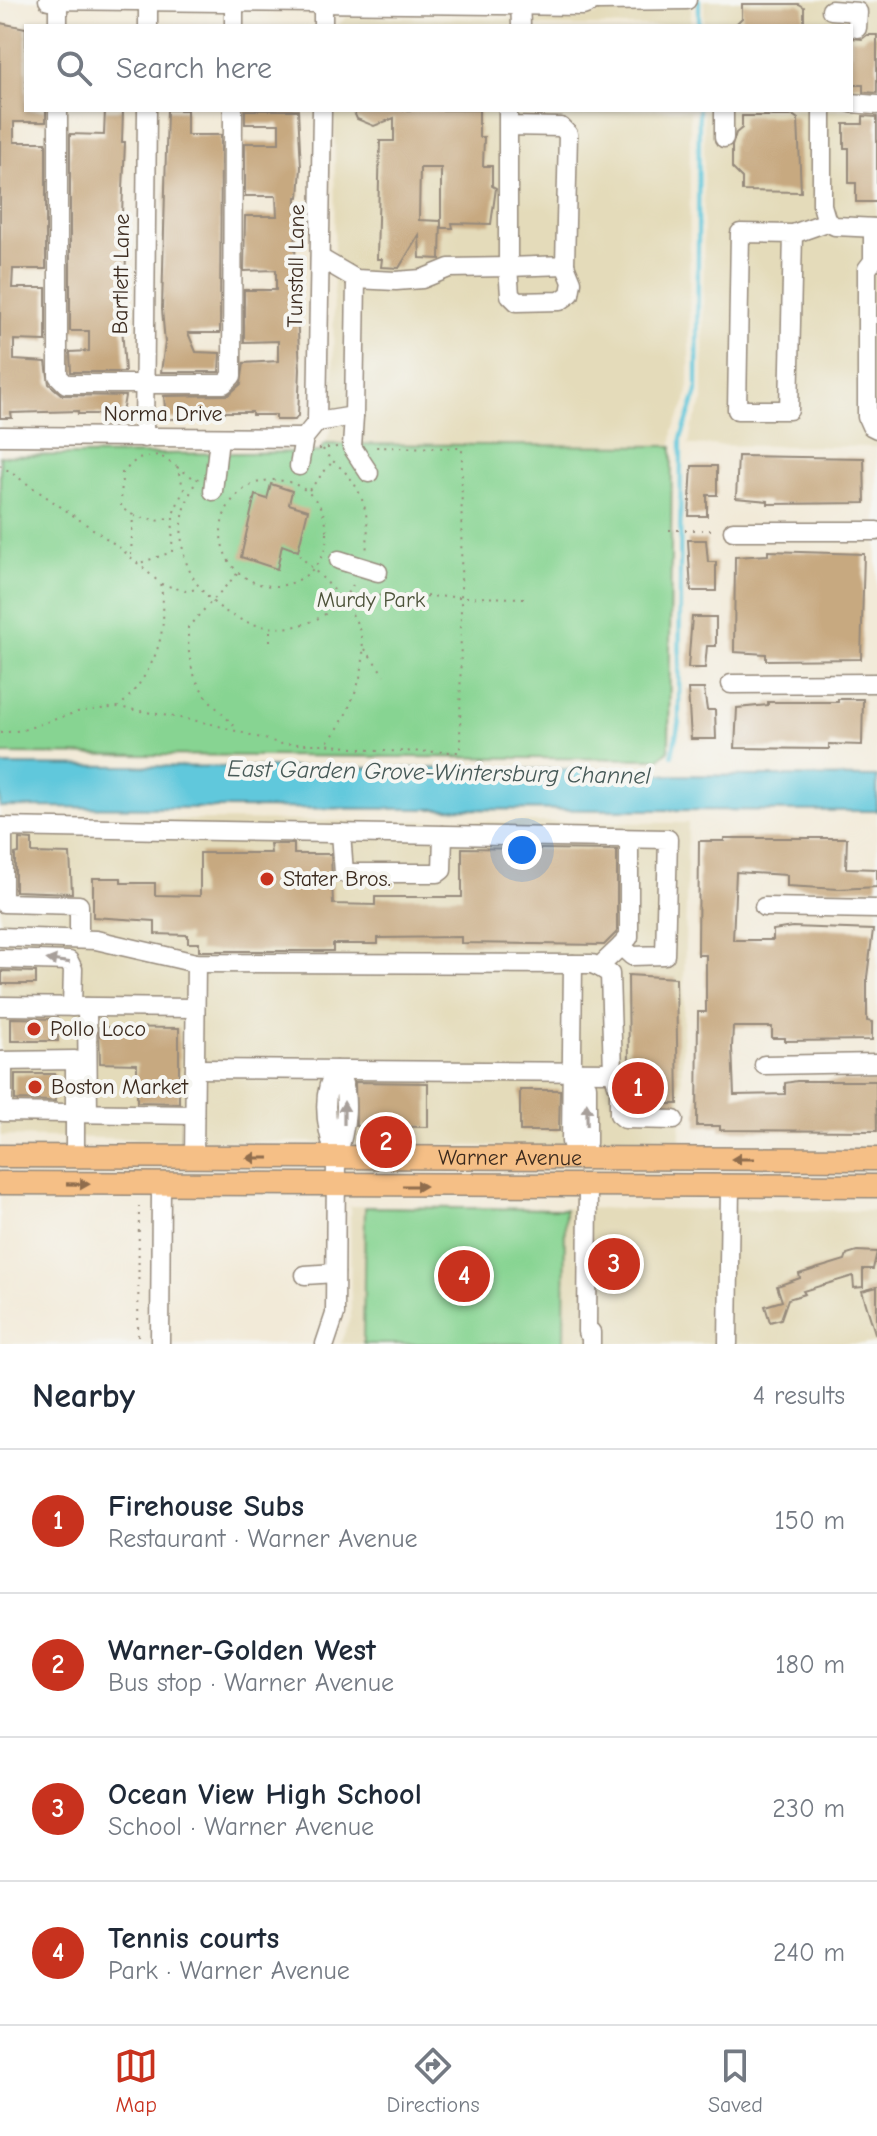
<!DOCTYPE html>
<meta charset="utf-8">
<style>
body{margin:0;font-family:"Comic Neue",sans-serif;background:#f2f2f3;color:#1f2937}
.you{position:absolute;left:522px;top:850px;width:28px;height:28px;margin:-20px;border:6px solid #fff;border-radius:50%;background:#1a73e8;box-shadow:0 0 0 12px #1a73e833}
.badge{display:grid;place-items:center;width:52px;height:52px;border-radius:50%;background:#c8321e;color:#fff;font-size:26px;font-weight:700}
.pin{position:absolute;translate:-50% -50%;border:4px solid #fff;box-shadow:0 2px 8px #0006}
.list{margin:0;padding:0;list-style:none}
h2{display:flex;justify-content:space-between;align-items:center;height:104px;margin:0;padding:0 32px;font-size:34px}
h2 small{font-size:26px;font-weight:400;color:#747a83}
.list li{display:grid;grid-template-columns:52px 1fr auto;gap:24px;align-items:center;box-sizing:border-box;height:144px;padding:0 32px;border-top:2px solid #e0e1e3}
.list b{display:block;font-size:30px;white-space:nowrap}
.list p{margin:0;font-size:26px;white-space:nowrap;color:#747a83}
.list em{font-size:26px;font-style:normal;color:#747a83}
.icon{flex:none;width:44px;height:44px;fill:none;stroke:currentColor;stroke-width:2;stroke-linecap:round;stroke-linejoin:round}
.map{position:relative;flex:none;width:877px;height:1344px;overflow:hidden}
.search{position:absolute;background:#fff;box-shadow:0 2px 6px #0004;left:24px;right:24px;top:24px;height:88px;display:flex;align-items:center;gap:20px;box-sizing:border-box;padding:0 28px;border-radius:0px;color:#747a83;font-size:30px}
.sheet{height:680px;background:#fff}
nav{display:flex;justify-content:space-around;align-items:center;box-sizing:border-box;height:112px;border-top:2px solid #e0e1e3;background:#fff;font-size:22px;color:#747a83}
nav a{display:grid;justify-items:center;gap:4px}
nav .on{color:#c8321e}
.map>svg:first-child{display:block}
.built{fill:#e4dbba}
.green{fill:#87d492;stroke:#617f58;stroke-width:2}
.water{fill:#60c8dc;stroke:#4e797d;stroke-width:2}
.lines{fill:none;stroke-linecap:round;stroke-linejoin:round}
.stream{stroke:#60c8dc;stroke-width:4}
.building{fill:#c7a980}
.minor-casing{stroke:#968a7b;stroke-width:21}
.major-casing{stroke:#968a7b;stroke-width:25}
.path{stroke:#968a7b;stroke-width:2;stroke-dasharray:2 6;stroke-linecap:butt}
.minor{stroke:#fff;stroke-width:18}
.major{stroke:#f5bf86;stroke-width:22}
.oneway{fill:#a79f9a}
.oneway2{fill:#8f6d4d}
.poi-dot{fill:#c8321e;stroke:#f6f6f2;stroke-width:3}
.labels{text-anchor:middle;dominant-baseline:central;stroke-width:8;stroke-linejoin:round;paint-order:stroke}
.street-label{font-size:22px;fill:#3b2a1e;stroke:#f6f6f2}
.park-label{font-size:22px;fill:#4e543b;stroke:#f6f6f2}
.poi-label{font-size:22px;fill:#3b2a1e;stroke:#f6f6f2;text-anchor:start}
.water-label{font-size:24px;font-style:italic;fill:#465957;stroke:#f6f6f2}
</style>
<div class="map">
<svg width="877" height="1344" viewBox="0 0 877 1344">
<rect width="100%" height="100%" fill="#f6f6f2"/>
<filter id="ink" filterUnits="userSpaceOnUse"><feTurbulence type="fractalNoise" baseFrequency=".0125" numOctaves="2"/><feDisplacementMap in="SourceGraphic" scale="16" xChannelSelector="R" yChannelSelector="G"/><feConvolveMatrix kernelMatrix="1 2 1 2 8 2 1 2 1" color-interpolation-filters="sRGB"/></filter>
<filter id="wash" filterUnits="userSpaceOnUse"><feTurbulence type="fractalNoise" baseFrequency=".006" numOctaves="4" result="noise"/><feDisplacementMap in="SourceGraphic" scale="32" xChannelSelector="R" yChannelSelector="G"/><feGaussianBlur stdDeviation="1.8" result="paint"/><feColorMatrix in="noise" values="0 0 0 0 0 0 0 0 0 0 0 0 0 0 0 0 0 1.4 0 .05"/><feComposite in="paint" operator="in"/></filter>
<g filter="url(#wash)">
<rect width="100%" height="100%" fill="#f2ead8"/>
<g class="built">
<polygon points="704,0 877,0 877,447 689,445 692,426 703,401 704,110 851,110 851,26 704,26"/>
<polygon points="606,6 691,6 691,26 337,26 347,17 576,20 596,15"/>
<polygon points="335,110 690,110 689,385 686,401 673,430 672,446 325,444 333,425"/>
<polygon points="0,819 688,823 680,1150 0,1136"/>
<polygon points="350,1206 877,1211 877,1344 340,1344 351,1317"/>
</g>
<g class="green">
<polygon points="325,444 672,446 669,750 659,759 0,754 0,456 320,452"/>
<polygon points="365,1207 565,1209 564,1344 363,1344"/>
</g>
<polygon class="water" points="0,765 642,770 668,775 877,777 877,811 0,807"/>
<g class="lines">
<g class="stream">
<polyline points="699,26 699,0"/>
<polyline points="672,755 679,722 681,438 697,392 699,110"/>
</g>
</g>
<g id="blocks">
<g class="building">
<polygon points="742,4 799,4 804,7 804,26 734,26 742,18"/>
<polygon points="0,23 26,28 26,110 46,110 46,122 14,122 14,142 46,142 46,269 13,269 12,288 46,288 46,341 14,340 14,360 46,362 49,384 62,395 125,396 121,419 102,419 102,414 78,414 78,411 11,413 12,418 0,418"/>
<polygon points="867,35 877,35 877,93 863,92 863,85 851,85 851,38 862,39"/>
<polygon points="105,110 123,110 122,142 125,142 122,214 125,214 126,236 125,325 122,325 125,372 71,372 70,352 89,351 89,331 70,331 70,134 104,135"/>
<polygon points="167,110 187,110 187,135 221,135 220,333 188,333 196,352 220,353 219,372 161,372 165,343 162,309"/>
<polygon points="245,110 298,110 301,167 299,197 296,197 295,276 300,369 298,416 295,420 276,420 276,415 252,415 252,412 209,412 208,415 185,415 185,419 166,419 164,396 228,395 241,384 244,363 278,361 278,341 244,342 244,290 276,290 276,270 244,271 245,216 277,216 276,196 245,196 245,143 279,143 279,124 245,124"/>
<polygon points="353,110 479,110 479,137 484,137 483,166 492,166 492,186 496,188 491,224 452,223 453,228 441,228 441,168 420,168 419,220 441,221 440,259 420,258 419,235 399,268 381,267 382,259 377,259 380,141 394,141 394,118 374,126 357,119"/>
<polygon points="742,116 794,116 798,119 801,192 742,191 742,178 732,168 732,146 736,133 742,128"/>
<polygon points="863,116 877,117 877,202 856,202 856,183 849,183 849,148 844,148 844,124 863,124"/>
<polygon points="738,456 864,458 865,503 768,504 768,501 736,498"/>
<polygon points="692,466 717,466 717,495 707,495 707,516 689,516"/>
<polygon points="271,484 292,491 289,504 308,510 298,551 282,545 277,569 241,557 255,495 267,499"/>
<polygon points="688,540 706,540 708,562 716,562 716,591 691,591"/>
<polygon points="768,551 864,554 861,659 766,660 766,654 734,652 735,557 768,555"/>
<polygon points="692,617 716,617 716,646 707,646 705,668 688,668"/>
<polygon points="688,689 704,689 707,710 715,710 716,739 691,739"/>
<polygon points="838,699 863,699 862,745 829,744 829,749 735,748 737,708 768,705 768,702 838,702"/>
<polygon points="724,838 847,838 846,868 877,869 877,887 839,889 787,886 787,875 736,872 733,940 773,940 773,930 792,927 873,930 867,977 867,1021 872,1022 872,1040 785,1041 785,1038 772,1038 772,1027 733,1027 732,1047 734,1095 785,1094 785,1083 797,1081 876,1081 877,1131 720,1130 720,1126 697,1126 698,1012 706,1012 706,955 698,955 699,841 724,841"/>
<polygon points="19,839 32,840 32,853 70,854 72,893 15,891 15,854 19,853"/>
<polygon points="270,844 294,844 294,854 331,854 333,904 375,905 375,897 462,897 462,848 617,850 617,932 604,945 461,943 461,937 378,938 378,944 333,944 333,951 199,951 199,943 188,943 188,935 155,934 155,921 93,917 93,878 121,878 121,883 155,883 155,895 200,896 200,853 271,853"/>
<polygon points="2,971 36,972 36,984 2,984"/>
<polygon points="628,975 676,978 678,1104 637,1104 637,1067 629,1067"/>
<polygon points="11,1018 58,1019 58,1041 11,1041"/>
<polygon points="99,1027 179,1028 179,1103 137,1102 137,1064 100,1063"/>
<polygon points="15,1074 55,1074 55,1101 15,1100"/>
<polygon points="355,1082 428,1083 428,1127 356,1126"/>
<polygon points="520,1090 560,1090 559,1131 520,1131"/>
<polygon points="857,1251 877,1252 873,1269 863,1269 863,1287 854,1288 853,1276 803,1291 805,1294 788,1299 781,1319 770,1322 765,1306 782,1301 777,1286 800,1278 799,1274 845,1260 847,1254"/>
<polygon points="877,1287 877,1332 875,1333 862,1291"/>
</g>
</g>
</g>
<g filter="url(#ink)">
<use href="#blocks" fill-opacity="0" stroke="#968a7b" stroke-width="2"/>
<g class="lines">
<g class="minor-casing">
<g id="minor">
<polyline points="48,0 583,6 598,0"/>
<polyline points="520,0 521,26"/>
<polyline points="598,1 687,0"/>
<polyline points="831,10 858,12 857,28"/>
<polyline points="58,26 58,0"/>
<polyline points="148,26 148,2"/>
<polyline points="234,26 234,3"/>
<polyline points="323,26 323,4"/>
<polyline points="851,103 877,105"/>
<polyline points="58,110 58,376 66,384 224,384 232,376 233,110"/>
<polyline points="822,110 822,205 827,222 835,226 877,228"/>
<polyline points="508,126 561,127 568,134 565,265 508,267 508,110"/>
<polyline points="724,138 724,110"/>
<polyline points="873,228 873,261 867,269 867,417 871,426 877,429"/>
<polyline points="793,234 740,233 737,410 789,410 793,234 827,222"/>
<polyline points="320,258 356,279 396,281 422,279 449,268 508,267 510,295 517,302 560,301 570,294 572,282 565,265"/>
<polyline points="354,416 352,447 369,473"/>
<polyline points="317,422 322,110"/>
<polyline points="317,422 354,416 356,279"/>
<polyline points="0,436 304,438 317,422"/>
<polyline points="144,438 147,110"/>
<polyline points="299,466 304,438"/>
<polyline points="213,491 219,438"/>
<polyline points="733,531 877,531"/>
<polyline points="339,560 378,572"/>
<polyline points="731,684 877,683"/>
<polyline points="0,827 668,839 665,955 632,956 621,946 599,967 592,964 196,963 96,940 0,937"/>
<polyline points="3,827 3,903 79,905 79,939"/>
<polyline points="341,833 344,873 438,873 442,870 443,835"/>
<polyline points="764,907 877,909"/>
<polyline points="621,946 629,937 629,839"/>
<polyline points="0,959 69,961 73,969 72,1007"/>
<polyline points="573,964 571,1142 581,1159"/>
<polyline points="0,1006 195,1008"/>
<polyline points="87,1007 88,1113"/>
<polyline points="0,1061 75,1060 75,1157"/>
<polyline points="3,1061 3,1112 194,1115"/>
<polyline points="764,1065 877,1063"/>
<polyline points="195,1069 613,1072 610,974 599,967"/>
<polyline points="613,1072 619,1090 619,1114 625,1119 674,1120"/>
<polyline points="574,1073 587,1086 587,1143 581,1159"/>
<polyline points="194,1158 196,963"/>
<polyline points="588,1186 587,1332 591,1332 591,1344"/>
<polyline points="305,1275 335,1273"/>
<polyline points="160,1344 161,1185"/>
<path d="M325,1344l10,-30 1,-156c9,-25 17,-66 0,-88 -17,25 -9,61 0,88"/>
<polyline points="728,1344 730,1186"/>
</g>
</g>
<g class="major-casing">
<g id="major">
<path id="s1" d="M0,1156l877,3"/>
<polyline points="0,1183 877,1186"/>
</g>
</g>
<g class="path">
<polyline points="319,449 337,447"/>
<path d="M323,449c5,10 15,15 22,23 20,21 26,51 21,79"/>
<path d="M0,465l119,82 41,36c11,49 -6,90 -41,124"/>
<polyline points="177,467 195,479"/>
<path d="M198,478c-69,115 96,211 158,102"/>
<circle cx="274" cy="533" r="53"/>
<polyline points="309,490 333,461"/>
<polyline points="134,516 161,521 172,515"/>
<polyline points="669,530 716,530"/>
<path d="M293,549c43,44 88,73 63,141 -8,20 -15,38 -30,53"/>
<polyline points="131,555 133,515 121,508 122,473 138,458 159,455 177,467 184,489 173,514 172,552 140,563"/>
<path d="M237,574l-49,53c-1,53 13,67 50,102"/>
<polyline points="161,584 186,591 197,589"/>
<polyline points="346,595 525,598"/>
<polyline points="270,641 270,626"/>
<polyline points="365,649 384,675"/>
<polyline points="0,733 23,730 77,712 118,707 208,723 282,744 325,744 377,751 460,752 462,448 371,447"/>
<polyline points="138,1344 139,1203"/>
</g>
<use href="#minor" class="minor"/>
<use href="#major" class="major"/>
</g>
<defs><path id="oneway-solid" d="M-6-.8H1V-3.2L6.5 0L1 3.2V.8H-6Z" transform="scale(2)"/></defs>
<g class="oneway">
<use href="#oneway-solid" transform="translate(58 961) rotate(-172)"/>
<use href="#oneway-solid" transform="translate(344 1113) rotate(-90)"/>
<use href="#oneway-solid" transform="translate(587 1114) rotate(-91)"/>
</g>
<g class="oneway2">
<use href="#oneway-solid" transform="translate(258 1158) rotate(-180)"/>
<use href="#oneway-solid" transform="translate(743 1159) rotate(-180)"/>
<use href="#oneway-solid" transform="translate(78 1184) rotate(1)"/>
<use href="#oneway-solid" transform="translate(414 1186)"/>
</g>
</g>
<g class="poi-dot">
<circle cx="267" cy="879" r="8"/>
<circle cx="34" cy="1029" r="8"/>
<circle cx="35" cy="1087" r="8"/>
</g>
<g class="labels">
<g class="street-label">
<text transform="translate(296 266) rotate(-89)">Tunstall Lane</text>
<text transform="translate(121 274) rotate(-89)">Bartlett Lane</text>
<text x="163" y="414">Norma Drive</text>
<text stroke="none"><textPath href="#s1" startOffset="510">Warner Avenue</textPath></text>
</g>
<g class="park-label">
<text x="371" y="600">Murdy Park</text>
</g>
<g class="poi-label">
<text x="283" y="879">Stater Bros.</text>
<text x="50" y="1029">Pollo Loco</text>
<text x="51" y="1087">Boston Market</text>
</g>
<g class="water-label">
<text transform="translate(439 772) rotate(1)">East Garden Grove-Wintersburg Channel</text>
</g>
</g>
</svg>
<div class="you"></div>
<div class="pin badge" style="left:638px;top:1088px">1</div>
<div class="pin badge" style="left:386px;top:1142px">2</div>
<div class="pin badge" style="left:614px;top:1264px">3</div>
<div class="pin badge" style="left:464px;top:1276px">4</div>
<div class="search"><svg class="icon" aria-label="search" viewBox="0 0 24 24"><circle cx="10" cy="10" r="6"/><path d="M15 15l6 6"/></svg>Search here</div>
</div>
<section class="sheet">
<h2>Nearby<small>4 results</small></h2>
<ul class="list">
<li><span class="badge">1</span><div><b>Firehouse Subs</b><p>Restaurant · Warner Avenue</p></div><em>150 m</em></li>
<li><span class="badge">2</span><div><b>Warner-Golden West</b><p>Bus stop · Warner Avenue</p></div><em>180 m</em></li>
<li><span class="badge">3</span><div><b>Ocean View High School</b><p>School · Warner Avenue</p></div><em>230 m</em></li>
<li><span class="badge">4</span><div><b>Tennis courts</b><p>Park · Warner Avenue</p></div><em>240 m</em></li>
</ul>
</section>
<nav>
<a class="on"><svg class="icon" aria-label="map" viewBox="0 0 24 24"><path d="M3 6l6-2 6 2 6-2v14l-6 2-6-2-6 2zM9 4v14M15 6v14"/></svg>Map</a>
<a><svg class="icon" aria-label="directions" viewBox="0 0 24 24"><path d="M12 3l9 9-9 9-9-9zM9 14v-3h6M13 9l2 2-2 2"/></svg>Directions</a>
<a><svg class="icon" aria-label="saved" viewBox="0 0 24 24"><path d="M7 4h10v16l-5-4-5 4z"/></svg>Saved</a>
</nav>
